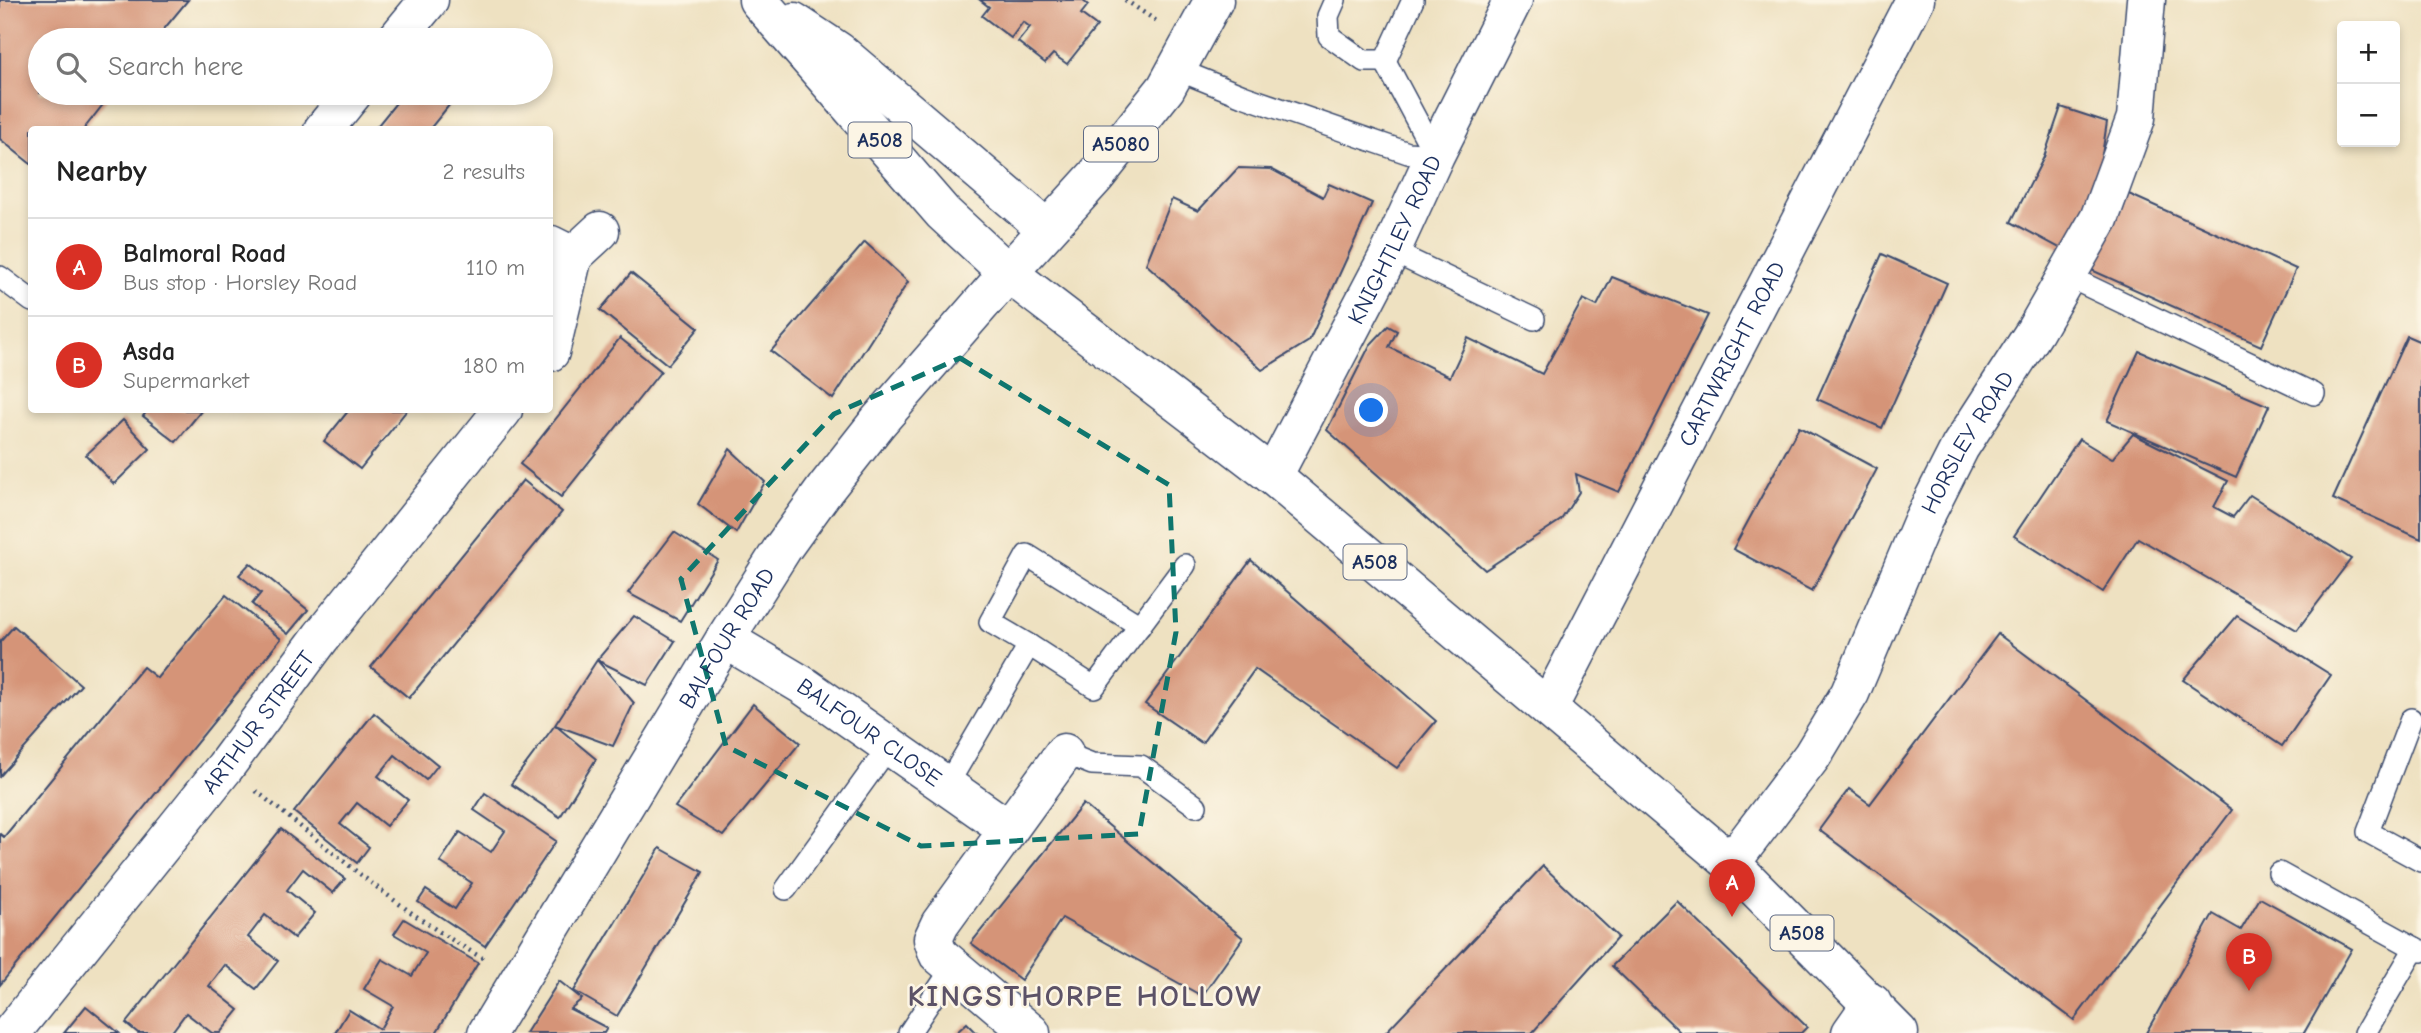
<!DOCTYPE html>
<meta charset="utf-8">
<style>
body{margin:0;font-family:"Comic Neue",sans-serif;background:#f6f6f6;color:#222}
.controls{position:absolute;right:21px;top:21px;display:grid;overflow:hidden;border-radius:7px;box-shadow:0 4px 10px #0003}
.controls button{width:63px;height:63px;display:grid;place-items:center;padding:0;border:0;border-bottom:2px solid #e0e0e0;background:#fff;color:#222;font:35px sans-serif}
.you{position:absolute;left:1372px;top:411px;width:24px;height:24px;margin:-18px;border:5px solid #fff;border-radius:50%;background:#1a73e8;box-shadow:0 0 0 10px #1a73e833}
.badge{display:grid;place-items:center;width:46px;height:46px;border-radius:50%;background:#d93025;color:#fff;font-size:23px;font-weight:700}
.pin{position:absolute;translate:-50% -58px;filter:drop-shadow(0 2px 4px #0008)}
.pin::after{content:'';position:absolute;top:37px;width:24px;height:21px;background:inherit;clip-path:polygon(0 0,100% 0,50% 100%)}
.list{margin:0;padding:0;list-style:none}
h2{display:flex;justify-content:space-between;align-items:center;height:91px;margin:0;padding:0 28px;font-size:30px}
h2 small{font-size:23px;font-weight:400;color:#767676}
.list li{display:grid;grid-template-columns:46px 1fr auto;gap:21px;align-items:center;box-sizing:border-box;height:98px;padding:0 28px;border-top:2px solid #e0e0e0}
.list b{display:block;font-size:26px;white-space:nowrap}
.list p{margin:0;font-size:23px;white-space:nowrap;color:#767676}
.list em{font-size:23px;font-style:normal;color:#767676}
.icon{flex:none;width:38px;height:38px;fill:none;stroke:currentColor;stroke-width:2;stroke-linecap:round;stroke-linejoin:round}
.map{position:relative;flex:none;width:2421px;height:1033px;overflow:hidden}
.search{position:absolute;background:#fff;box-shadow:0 4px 10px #0003;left:28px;top:28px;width:525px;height:77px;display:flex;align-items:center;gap:18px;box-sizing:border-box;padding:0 24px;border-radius:38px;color:#767676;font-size:26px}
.panel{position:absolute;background:#fff;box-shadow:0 4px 10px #0003;left:28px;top:126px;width:525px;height:287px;border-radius:7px}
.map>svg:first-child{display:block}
.building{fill:#d59478}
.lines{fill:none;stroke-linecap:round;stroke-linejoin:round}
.lane-casing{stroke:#3b4a6d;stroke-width:24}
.street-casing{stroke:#3b4a6d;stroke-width:41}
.primary-casing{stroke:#3b4a6d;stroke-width:41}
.highway-casing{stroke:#3b4a6d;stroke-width:41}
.path{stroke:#3b4a6d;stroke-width:4.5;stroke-dasharray:2 5;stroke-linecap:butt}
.lane{stroke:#fff;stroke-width:21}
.street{stroke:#fff;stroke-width:38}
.primary{stroke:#fff;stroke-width:38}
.highway{stroke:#fff;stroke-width:38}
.marked{fill:none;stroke:#0f766e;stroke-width:5;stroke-dasharray:14 9;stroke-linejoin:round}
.labels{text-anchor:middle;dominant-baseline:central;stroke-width:5;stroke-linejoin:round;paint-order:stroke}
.shield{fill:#fcf5e5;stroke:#5e6a86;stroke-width:2}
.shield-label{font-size:21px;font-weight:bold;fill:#1b2f5e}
.street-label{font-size:23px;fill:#1b2f5e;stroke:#fcf5e5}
.district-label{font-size:30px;font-weight:bold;letter-spacing:2px;fill:#5c5267;stroke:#fcf5e5}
</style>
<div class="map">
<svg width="2421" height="1033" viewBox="0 0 2421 1033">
<rect width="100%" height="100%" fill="#fcf5e5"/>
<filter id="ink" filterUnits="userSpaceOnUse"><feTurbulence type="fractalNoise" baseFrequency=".0143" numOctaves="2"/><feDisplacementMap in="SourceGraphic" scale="14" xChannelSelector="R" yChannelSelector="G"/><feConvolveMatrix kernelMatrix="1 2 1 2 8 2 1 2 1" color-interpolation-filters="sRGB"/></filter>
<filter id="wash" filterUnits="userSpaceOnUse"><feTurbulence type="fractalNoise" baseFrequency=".00686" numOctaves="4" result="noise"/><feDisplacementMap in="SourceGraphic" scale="28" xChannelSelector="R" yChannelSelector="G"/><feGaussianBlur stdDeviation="1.57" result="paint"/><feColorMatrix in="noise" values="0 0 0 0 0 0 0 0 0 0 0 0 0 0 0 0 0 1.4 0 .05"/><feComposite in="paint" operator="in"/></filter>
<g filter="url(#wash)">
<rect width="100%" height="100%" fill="#eee1c1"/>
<g id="blocks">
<g class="building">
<polygon points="0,0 188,0 155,40 40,40 40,93 112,93 83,130 32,130 32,165 0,139"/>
<polygon points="980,0 1082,0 1088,5 1081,14 1097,26 1067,64 1053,54 1045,63 1018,42 1030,27 1023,22 1011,38 982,16 989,7"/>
<polygon points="404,93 459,93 429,130 374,130"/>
<polygon points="2061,107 2107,122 2097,188 2065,251 2011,222 2044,157"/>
<polygon points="1238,168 1271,169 1323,197 1329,184 1372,203 1309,341 1262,370 1146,264 1172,199 1198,211"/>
<polygon points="2122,191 2296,269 2261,346 2087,268"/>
<polygon points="865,242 908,282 833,399 771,351"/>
<polygon points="1882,254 1947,283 1882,428 1817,399"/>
<polygon points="631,273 699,328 668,365 600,310"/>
<polygon points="1612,277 1708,315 1619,492 1576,474 1579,492 1561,520 1485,570 1327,430 1370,345 1388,326 1397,331 1389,347 1450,377 1468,338 1542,374 1583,299 1597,306"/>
<polygon points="2407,336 2421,342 2421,539 2333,499"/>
<polygon points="620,338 661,371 561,497 520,464"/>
<polygon points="2139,351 2269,406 2236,477 2107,421"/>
<polygon points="148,410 202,410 176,442 143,416"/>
<polygon points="349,410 407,410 360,469 324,441"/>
<polygon points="123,420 150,449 114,484 86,455"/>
<polygon points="1799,427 1877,469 1812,591 1733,549"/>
<polygon points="2133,434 2228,481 2214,507 2233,517 2250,495 2351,559 2297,630 2138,538 2103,592 2014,536 2079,439 2112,459"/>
<polygon points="730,449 765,482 736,533 698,504"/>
<polygon points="523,480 562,512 409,698 371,667"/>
<polygon points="674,532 718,560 680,621 628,593"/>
<polygon points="1251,560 1436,721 1397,768 1255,669 1202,743 1145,704"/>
<polygon points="250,563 308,610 288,634 252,604 261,593 239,575"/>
<polygon points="226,595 281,639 0,985 0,834 4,837 143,667 157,678"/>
<polygon points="634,616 675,641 647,685 597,660 634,703 613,746 555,725 596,759 560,817 511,784 555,725 597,660"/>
<polygon points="2237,616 2331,675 2282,746 2183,680"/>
<polygon points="14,626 81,685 0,776 0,642"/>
<polygon points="1998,634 2232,810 2074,1020 1819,830 1849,789 1870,804"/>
<polygon points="753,704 800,743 723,836 675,807"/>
<polygon points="374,713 438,765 426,780 395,755 378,776 408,800 386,826 357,803 340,824 369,847 357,863 294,812"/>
<polygon points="485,793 556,841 485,946 418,902 426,890 455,909 472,883 440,862 460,832 491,852 505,831 474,810"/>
<polygon points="1083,804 1243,938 1202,996 1062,918 1021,980 971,943"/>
<polygon points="281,829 345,879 333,893 303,869 287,890 315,913 294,938 265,915 248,937 278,961 256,989 225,965 209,986 239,1010 220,1033 212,1033 186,1013 171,1033 138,1033 126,1023"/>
<polygon points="660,848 703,872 617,1016 574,991"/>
<polygon points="1543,866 1618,937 1532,1033 1385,1033"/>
<polygon points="2260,898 2352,949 2304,1033 2146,1033 2213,914 2241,930"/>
<polygon points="1677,901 1807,1027 1801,1033 1681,1033 1612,966"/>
<polygon points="404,919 478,963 436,1033 335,1033 349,1010 380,1029 393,1006 364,989 382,959 412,976 426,953 394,934"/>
<polygon points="559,981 582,999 570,1009 607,1028 604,1033 526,1033"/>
<polygon points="86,1006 119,1033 64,1033"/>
<polygon points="967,1023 977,1033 956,1033"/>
</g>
</g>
</g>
<g filter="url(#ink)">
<use href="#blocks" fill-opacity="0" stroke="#3b4a6d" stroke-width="2"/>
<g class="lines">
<g class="lane-casing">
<g id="lane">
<polyline points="1335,0 1328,16 1329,36 1364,61 1385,61"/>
<polyline points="1385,61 1435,155"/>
<polyline points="1385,61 1413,0"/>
<polyline points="1176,69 1243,96 1408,153 1435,155"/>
<polyline points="1391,251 1534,319"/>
<polyline points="2067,276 2314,394"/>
<polyline points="0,277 32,301"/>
<polyline points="1029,645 990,622 1027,555 1140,626"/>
<polyline points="2411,719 2368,832 2421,861"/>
<polyline points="1064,753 1092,764 1141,766 1196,806"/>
<polyline points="946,787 1029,645 1094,687 1185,565"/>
<polyline points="2279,873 2415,948"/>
<polyline points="786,889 890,745"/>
<polyline points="909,1033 953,967"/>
<polyline points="2365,1033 2415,948 2421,951"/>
</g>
</g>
<g class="street-casing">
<g id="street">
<polyline points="396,40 429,0"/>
<polyline points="323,130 353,93"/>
<polyline points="551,245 573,256 600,231"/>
<polyline points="550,352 573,256"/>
<path id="s1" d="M1273,476l118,-225 44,-96 78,-155"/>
<path id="s2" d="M725,639l79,47 204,143"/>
<path id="s3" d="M1548,708l367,-708"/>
<path id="s4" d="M1731,863l81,-107 38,-63 73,-173 37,-73 75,-116 64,-112 37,-101 10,-118"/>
<path id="s5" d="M11,1033l214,-266 96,-130 182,-227"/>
<path id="s6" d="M487,1033l238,-394 57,-90 44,-61 52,-66 130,-149"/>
<polyline points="1031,1033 938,954 933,939 940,924 1064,753"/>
<polyline points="1851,1033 1872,1003"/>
</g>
</g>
<g class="primary-casing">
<polyline id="primary" points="1008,273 1096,176 1166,88 1214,0"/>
</g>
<g class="highway-casing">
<g id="highway">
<polyline points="758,0 943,213 1008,273 1273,476 1731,863 1899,1033"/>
<polyline points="794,22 838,51 1047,229"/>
</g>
</g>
<g class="path">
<polyline points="1125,0 1158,22"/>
<path d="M256,791c75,59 147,123 230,169"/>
</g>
<use href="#lane" class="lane"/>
<use href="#street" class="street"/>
<use href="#primary" class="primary"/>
<use href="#highway" class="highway"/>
</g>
</g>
<path class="marked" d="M960,358l209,127 7,147 -37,202 -218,12 -195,-100 -45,-167 153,-165z"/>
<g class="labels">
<g class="shield">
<rect x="848.5" y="122.5" width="63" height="35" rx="5"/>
<rect x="1084" y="126.5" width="74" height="35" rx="5"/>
<rect x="1343.5" y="544.5" width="63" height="35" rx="5"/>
<rect x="1770.5" y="915.5" width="63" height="35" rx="5"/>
</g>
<g class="shield-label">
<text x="880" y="140">A508</text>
<text x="1121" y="144">A5080</text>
<text x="1375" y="562">A508</text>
<text x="1802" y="933">A508</text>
</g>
<g class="street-label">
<text stroke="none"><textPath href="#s1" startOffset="266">KNIGHTLEY ROAD</textPath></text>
<text stroke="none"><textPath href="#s3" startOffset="399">CARTWRIGHT ROAD</textPath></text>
<text stroke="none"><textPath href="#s4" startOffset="485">HORSLEY ROAD</textPath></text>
<text stroke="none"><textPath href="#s6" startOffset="462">BALFOUR ROAD</textPath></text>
<text stroke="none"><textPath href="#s5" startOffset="397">ARTHUR STREET</textPath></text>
<text stroke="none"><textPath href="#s2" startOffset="172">BALFOUR CLOSE</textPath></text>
</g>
<g class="district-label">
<text x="1085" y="996">KINGSTHORPE HOLLOW</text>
</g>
</g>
</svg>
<div class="controls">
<button>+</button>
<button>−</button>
</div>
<div class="you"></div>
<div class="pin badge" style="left:1732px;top:917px">A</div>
<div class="pin badge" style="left:2249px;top:991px">B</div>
<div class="search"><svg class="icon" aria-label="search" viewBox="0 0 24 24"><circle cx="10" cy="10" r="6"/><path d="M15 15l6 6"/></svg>Search here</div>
<section class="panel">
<h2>Nearby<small>2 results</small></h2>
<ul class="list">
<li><span class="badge">A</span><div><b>Balmoral Road</b><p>Bus stop · Horsley Road</p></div><em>110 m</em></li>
<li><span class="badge">B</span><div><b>Asda</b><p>Supermarket</p></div><em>180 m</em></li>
</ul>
</section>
</div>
